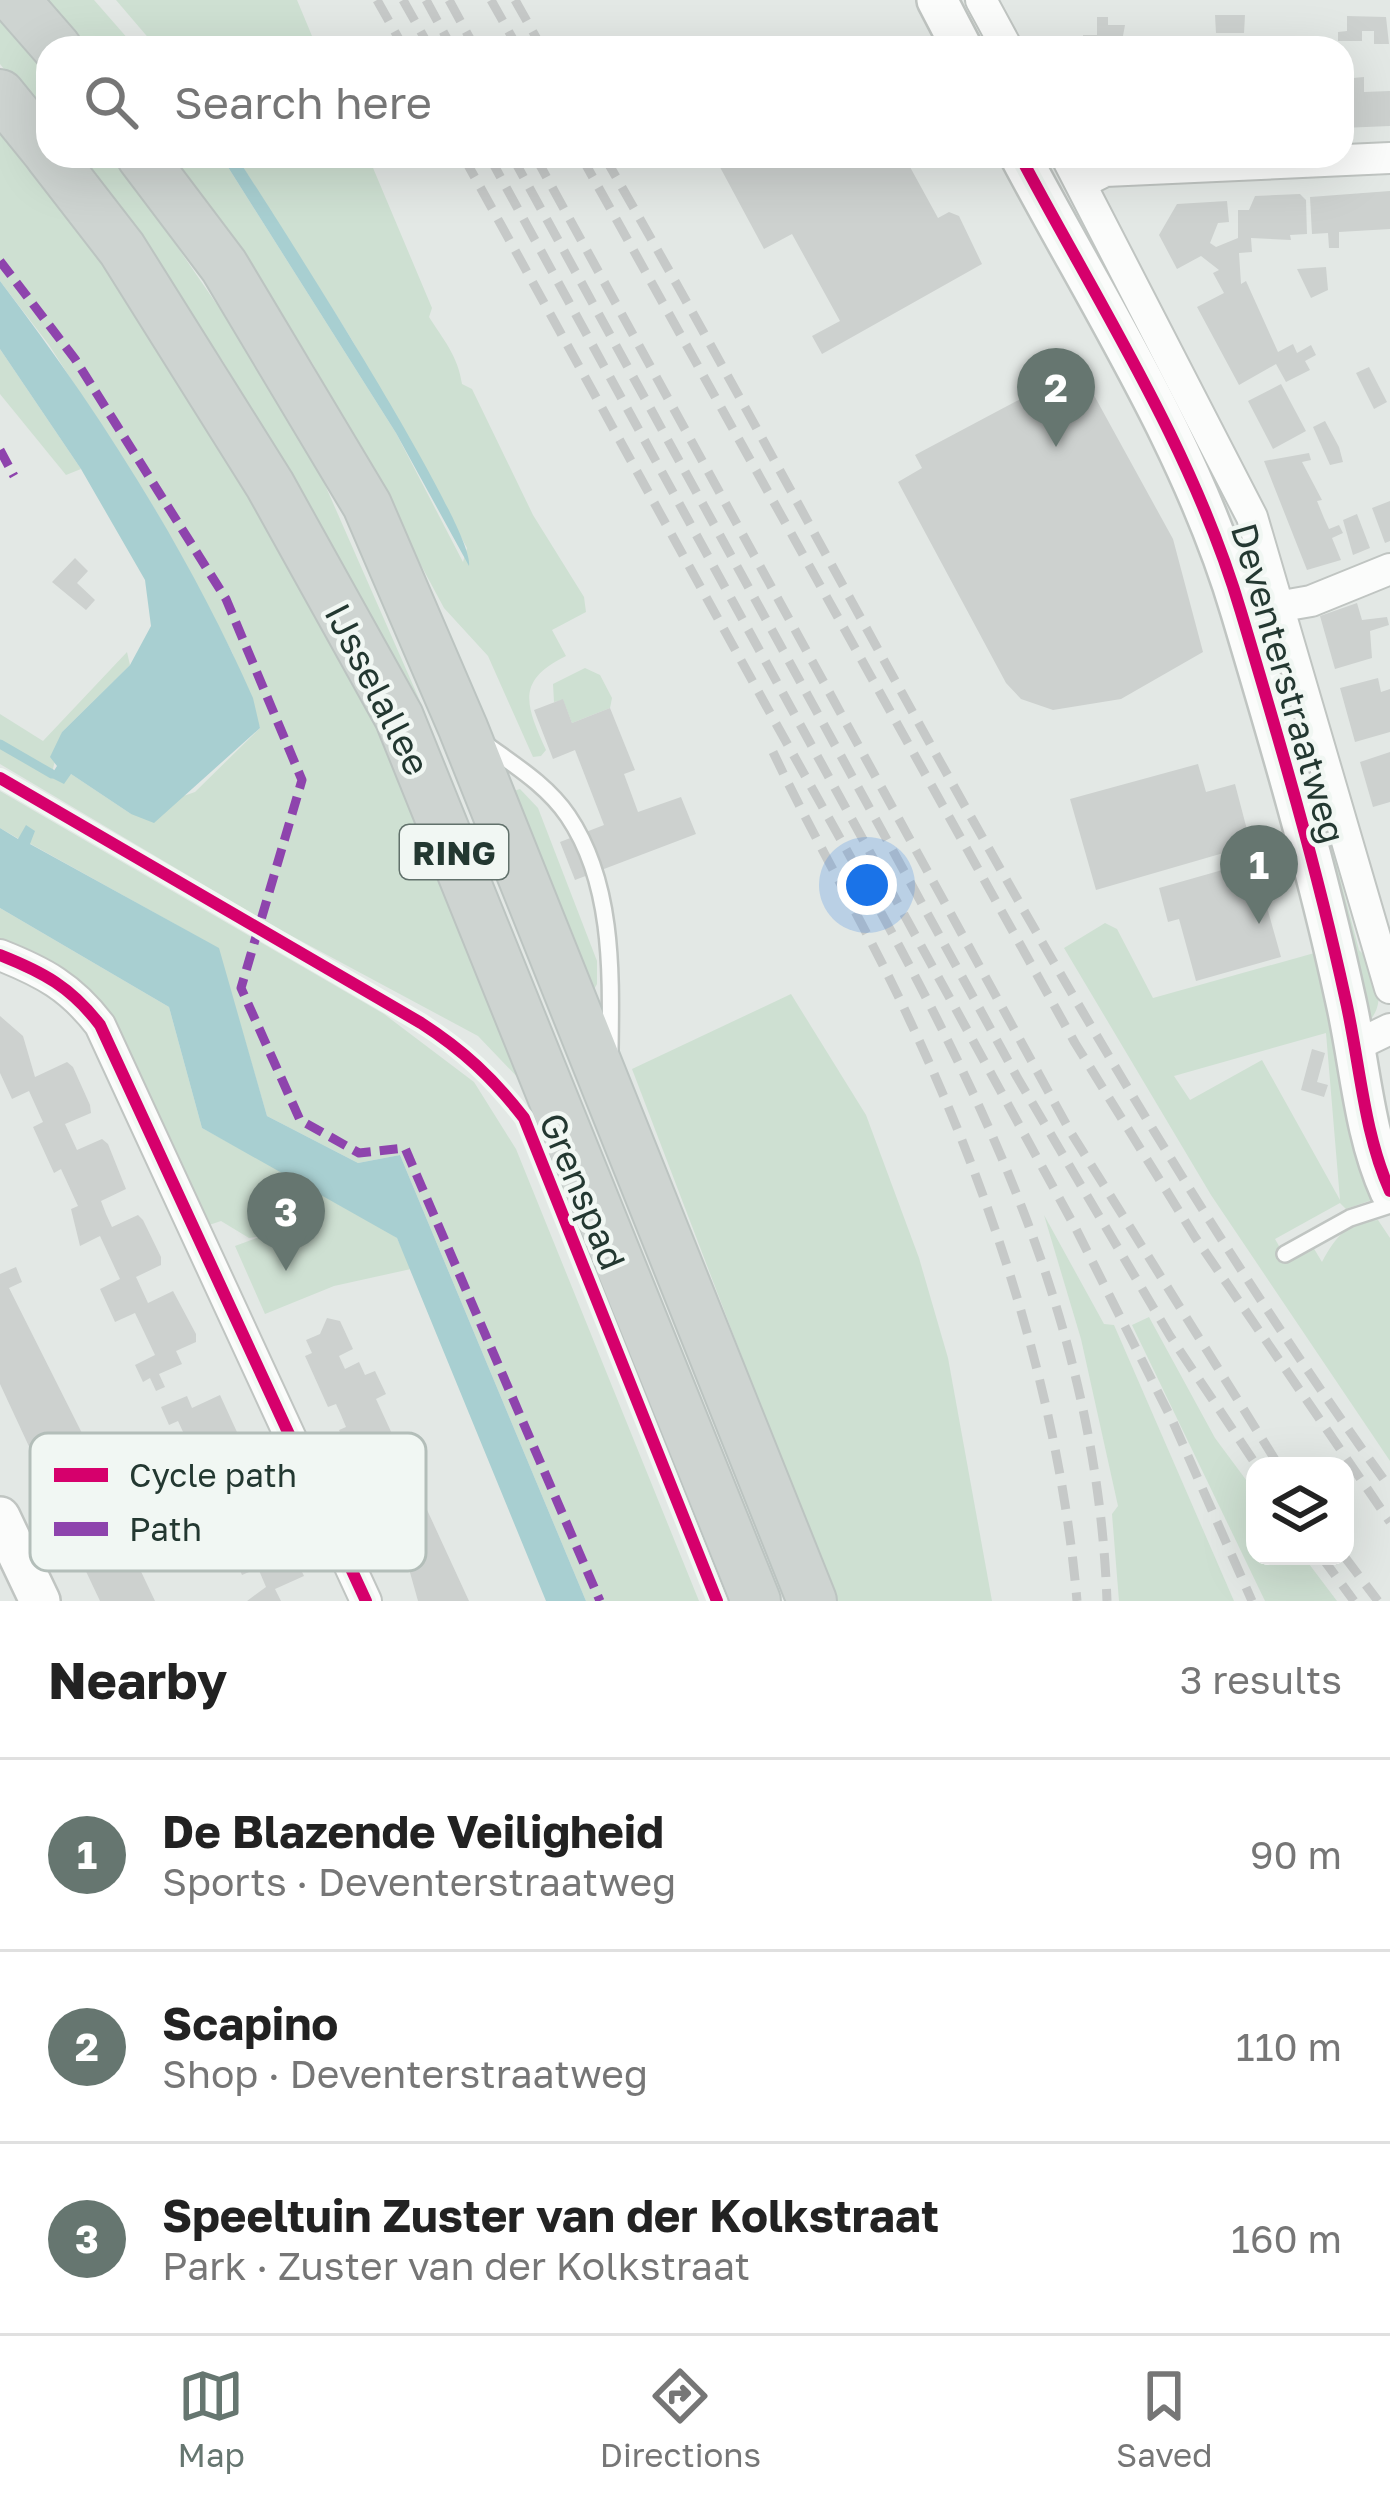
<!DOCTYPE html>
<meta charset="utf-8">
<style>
body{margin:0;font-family:"Golos Text",sans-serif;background:#f2f2f2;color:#222}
.controls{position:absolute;right:36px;bottom:36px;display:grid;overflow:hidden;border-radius:24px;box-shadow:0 12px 48px #0002}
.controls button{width:108px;height:108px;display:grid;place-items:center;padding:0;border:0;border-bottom:3px solid #e0e0e0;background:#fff;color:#222;font:60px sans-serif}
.you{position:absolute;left:867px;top:885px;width:42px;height:42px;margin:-30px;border:9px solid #fff;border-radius:50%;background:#1a73e8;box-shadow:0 0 0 18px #1a73e833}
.badge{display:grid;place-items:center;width:78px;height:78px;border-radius:50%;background:#667670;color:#fff;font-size:39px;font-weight:700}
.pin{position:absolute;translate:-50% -99px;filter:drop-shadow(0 3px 6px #0008)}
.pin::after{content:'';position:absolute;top:63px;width:42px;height:36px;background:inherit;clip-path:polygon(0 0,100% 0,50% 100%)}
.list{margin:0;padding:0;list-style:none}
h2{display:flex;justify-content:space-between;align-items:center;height:156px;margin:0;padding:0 48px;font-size:51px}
h2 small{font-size:39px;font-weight:400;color:#767676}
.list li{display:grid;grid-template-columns:78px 1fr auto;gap:36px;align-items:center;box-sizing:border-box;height:192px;padding:0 48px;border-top:3px solid #e0e0e0}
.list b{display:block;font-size:45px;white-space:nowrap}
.list p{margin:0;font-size:39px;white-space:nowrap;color:#767676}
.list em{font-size:39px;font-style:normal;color:#767676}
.icon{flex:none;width:66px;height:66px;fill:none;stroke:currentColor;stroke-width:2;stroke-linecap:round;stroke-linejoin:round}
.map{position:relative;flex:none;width:1390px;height:1601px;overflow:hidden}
.search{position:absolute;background:#fff;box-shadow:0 12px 48px #0002;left:36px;right:36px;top:36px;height:132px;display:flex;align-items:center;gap:30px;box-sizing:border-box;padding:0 42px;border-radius:36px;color:#767676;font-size:45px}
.sheet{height:732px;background:#fff}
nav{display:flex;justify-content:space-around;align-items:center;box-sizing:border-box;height:168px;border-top:3px solid #e0e0e0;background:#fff;font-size:33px;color:#767676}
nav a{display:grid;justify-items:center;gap:6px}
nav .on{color:#667670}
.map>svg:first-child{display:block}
.green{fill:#cee0d2;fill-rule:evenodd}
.water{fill:#a8cfd1}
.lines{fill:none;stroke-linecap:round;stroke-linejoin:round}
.stream{stroke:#a8cfd1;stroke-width:9}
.building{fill:#cdd1cf}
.service-casing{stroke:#c0c5c2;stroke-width:20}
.minor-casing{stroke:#c0c5c2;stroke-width:34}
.tertiary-casing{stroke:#c0c5c2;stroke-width:44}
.primary-casing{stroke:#bcc4c1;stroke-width:52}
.service{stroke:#fbfcfb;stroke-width:15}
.minor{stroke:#fbfcfb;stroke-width:30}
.tertiary{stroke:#fbfcfb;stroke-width:39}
.primary{stroke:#ced4d1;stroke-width:48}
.rail{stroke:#c6c9c8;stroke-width:9;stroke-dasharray:24 12;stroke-linecap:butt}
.quiet{stroke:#8e44ad;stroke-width:9;stroke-dasharray:18 9;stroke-linecap:butt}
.cycleway-casing{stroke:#f1f7f3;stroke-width:20}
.cycleway{stroke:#d6006c;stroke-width:12}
.labels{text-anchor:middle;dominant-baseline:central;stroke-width:9;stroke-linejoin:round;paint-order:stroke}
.shield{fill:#f1f7f3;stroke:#61716b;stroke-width:3}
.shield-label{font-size:33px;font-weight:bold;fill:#233831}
.street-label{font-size:36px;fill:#233831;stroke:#f1f7f3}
.key{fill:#f1f7f3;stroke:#b3beb9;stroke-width:3}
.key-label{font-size:33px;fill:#233831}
</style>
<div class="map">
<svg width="1390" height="1601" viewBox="0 0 1390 1601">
<rect width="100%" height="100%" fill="#e3e8e5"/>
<g class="green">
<polygon points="37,0 94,0 136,48 76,48"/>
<polygon points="116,0 297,0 317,48 157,48"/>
<polygon points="0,11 48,69 48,123 0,64"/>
<polygon points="0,119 93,235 374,700 524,1084 478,1036 275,927 0,764 0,714 43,741 127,652 130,665 62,732 51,777 71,774 131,814 195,792 260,728 232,652 156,511 49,345 0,281"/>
<polygon points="75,156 115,156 244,344 322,478 420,701 223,361"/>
<path d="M160,156h61l175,277 67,129 4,-14 -115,-208 -116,-184h132l64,152 -3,9c14,22 29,39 33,67l10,5 61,126 51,82 2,15 -34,18 14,26c-51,25 -40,49 -20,94l-5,6 -8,1 -45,-101 -44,-48 -131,-244 -55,-85z"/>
<polygon points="0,349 81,469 66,475 0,394"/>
<path d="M1274,627l85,323c17,15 28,50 12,69l-105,-388z"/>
<polygon points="585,668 600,675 612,698 610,708 572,723 563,700 554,702 553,684"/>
<polygon points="520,789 538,808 597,961 597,984 589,998 507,793"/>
<polygon points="0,791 384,1014 474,1082 516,1149 699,1601 586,1601 400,1155 358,1163 267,1116 218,948 29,843 26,826 19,839 0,828"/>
<polygon points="0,908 169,1007 202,1128 378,1224 397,1238 411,1269 334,1286 265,1314 235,1246 262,1236 249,1238 221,1221 206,1226 98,1000 66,971 0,939"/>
<path d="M1105,923l12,6 36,69 165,-46 54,248 -26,9 -6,-6 -65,36 12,21 26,-13 9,15c15,-27 24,-39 56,-42l12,18v223l-179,-266 -147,-247zM1326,1033l14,167 -78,-140 -72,40 -16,-24z"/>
<polygon points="791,994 866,1115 919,1258 948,1358 992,1601 835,1601 632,1069"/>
<polygon points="1044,1215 1104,1324 1114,1325 1234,1601 1119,1601 1112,1514 1118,1506 1081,1339"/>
<polygon points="1149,1317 1215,1438 1255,1492 1255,1556 1303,1556 1337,1601 1265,1601 1132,1325"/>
</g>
<g class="water">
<path d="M221,156h15c34,52 240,372 233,410l-73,-133z"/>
<path d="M0,281c99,130 187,268 253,417l7,30 -106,95 -23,-9 -60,-40 -7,10 -14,-7 7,-11 -7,-9 12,-25 68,-67 21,-39 -6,-46 -64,-111 -81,-120z"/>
<polygon points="26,825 35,831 30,844 219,948 267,1116 358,1163 400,1155 586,1601 546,1601 397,1238 202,1128 169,1007 0,908 0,828 18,839"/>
</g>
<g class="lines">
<polyline class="stream" points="0,744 52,774"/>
</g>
<g class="building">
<polygon points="1215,15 1245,15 1244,33 1216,33"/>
<polygon points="1347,16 1386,17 1389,44 1374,44 1374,31 1362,31 1362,41 1338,41 1338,32 1347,31"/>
<polygon points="1097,17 1108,17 1108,25 1125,25 1121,47 1083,48 1083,35 1097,35"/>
<polygon points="1364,77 1364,92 1390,91 1390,126 1342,128 1342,79"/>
<polygon points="714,156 904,156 938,218 949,212 959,216 982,264 822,354 812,336 840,321 792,234 764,249"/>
<polygon points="1390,191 1390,229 1339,232 1339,248 1329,248 1328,233 1312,234 1310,197"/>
<polygon points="1300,194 1306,200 1307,234 1290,235 1291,240 1251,238 1252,252 1239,253 1241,284 1246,281 1278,352 1293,344 1297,353 1311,345 1316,355 1305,361 1310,370 1286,382 1276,364 1239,385 1197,307 1224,293 1213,273 1219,270 1201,256 1177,269 1159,235 1177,204 1227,201 1229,222 1218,223 1210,243 1216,247 1238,238 1238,210 1249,210 1255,196"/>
<polygon points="1326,267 1328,290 1311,298 1297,269"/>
<polygon points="1369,367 1387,402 1374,409 1356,373"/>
<polygon points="1079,368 1173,539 1203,652 1121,699 1053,710 1021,699 1006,683 898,482 922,468 915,455"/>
<polygon points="1281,384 1306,431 1273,449 1248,401"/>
<polygon points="1325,421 1339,447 1343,462 1330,465 1313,427"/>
<polygon points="1309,453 1311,460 1302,462 1322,500 1317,501 1324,518 1329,529 1339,525 1343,533 1332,538 1341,560 1307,570 1264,461"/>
<polygon points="1390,501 1390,541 1385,543 1372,508"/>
<polygon points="1357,514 1370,548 1353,555 1343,520"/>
<polygon points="75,558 88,571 77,583 95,600 86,610 52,582"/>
<polygon points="1357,603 1362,620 1387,617 1389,625 1370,631 1372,658 1335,669 1320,616"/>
<polygon points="1378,678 1381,692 1390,689 1390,732 1355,742 1340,688"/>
<polygon points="563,699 572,723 610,708 635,770 624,774 638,812 681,797 696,834 575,880 560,842 604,825 575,750 553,759 534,710"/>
<polygon points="1390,752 1390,802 1373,807 1360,762"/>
<polygon points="1198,764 1206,792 1235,784 1251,845 1096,890 1070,799"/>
<polygon points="1254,861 1281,957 1196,981 1179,919 1168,922 1159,888"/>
<polygon points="0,1016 23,1036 35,1077 67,1062 73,1067 90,1105 91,1113 65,1124 77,1150 102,1139 108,1144 126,1189 101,1201 106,1214 112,1227 138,1215 143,1220 161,1257 161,1265 136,1277 148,1303 173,1291 196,1334 196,1342 176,1351 182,1364 159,1374 165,1387 156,1391 150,1378 143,1382 135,1365 155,1355 135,1313 115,1322 100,1289 120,1279 100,1236 80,1246 71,1209 78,1206 61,1169 54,1173 33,1127 43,1122 29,1091 12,1099 0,1073"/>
<polygon points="1312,1049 1325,1053 1317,1082 1328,1085 1324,1097 1301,1090"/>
<polygon points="16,1267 22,1282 9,1288 100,1469 78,1480 74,1470 46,1483 0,1384 0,1274"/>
<polygon points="327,1318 340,1321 353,1349 339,1356 345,1369 359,1362 365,1375 375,1371 386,1394 376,1399 469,1601 418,1601 404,1551 396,1555 373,1504 380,1501 375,1489 369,1478 362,1481 339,1430 346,1427 341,1415 336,1404 328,1407 305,1356 312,1353 306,1340 320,1334"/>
<polygon points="220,1395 242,1443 214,1456 218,1465 237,1457 241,1466 251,1462 273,1510 244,1523 253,1541 281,1528 304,1576 275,1589 281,1601 247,1601 266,1587 258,1568 242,1575 227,1542 219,1546 212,1531 223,1526 206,1489 197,1493 190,1478 202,1473 178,1421 169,1425 161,1407 187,1396 192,1408"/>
<polygon points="100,1484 118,1516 106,1522 126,1566 136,1561 155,1601 100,1601 91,1582 59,1514 88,1501 83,1491"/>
</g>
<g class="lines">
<g class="service-casing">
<g id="service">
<path d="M484,743c30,22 63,42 84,73 46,68 43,158 42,235"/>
<polyline points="1285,1254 1350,1218 1390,1205"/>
</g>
</g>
<g class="minor-casing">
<g id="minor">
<polyline points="981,0 1007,48"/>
<polyline points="1066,156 1252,517 1390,988"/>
<polyline points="1081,183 1105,171 1390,158"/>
<polyline points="1265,609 1311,601 1390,569"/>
<path d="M0,955c43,17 71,32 100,70l266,576"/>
<polyline points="1355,1046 1390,1029"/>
</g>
</g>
<g class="tertiary-casing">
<g id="tertiary">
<polyline points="937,0 962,48"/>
<path d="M1020,156c79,149 173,293 221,456 38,127 76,256 104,385 15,65 18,134 45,194"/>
<polyline points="0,1517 40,1601"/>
</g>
</g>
<g class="primary-casing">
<g id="primary">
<polyline points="15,0 57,48"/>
<polyline points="0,94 48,153"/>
<polyline points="50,156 122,249 270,485 399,717 756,1601"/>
<polyline points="141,156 224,266 367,505 463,728 812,1601"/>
</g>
</g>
<use href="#service" class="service"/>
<use href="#minor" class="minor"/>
<use href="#tertiary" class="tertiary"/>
<use href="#primary" class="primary"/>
<g class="rail">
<polyline points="377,0 404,48"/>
<polyline points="403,0 430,48"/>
<polyline points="426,0 452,48"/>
<polyline points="449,0 475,48"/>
<polyline points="491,0 518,48"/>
<polyline points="515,0 542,48"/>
<path d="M463,156c104,188 207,376 311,564 157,283 321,548 333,881"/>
<polyline points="489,156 1075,1227 1173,1422 1252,1601"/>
<polyline points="512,156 1017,1077 1170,1336 1257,1466"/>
<polyline points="535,156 1070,1131 1279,1466"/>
<polyline points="581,156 1075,1043 1195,1237 1390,1522"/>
<path d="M604,156c257,447 483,913 786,1332"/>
<path d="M773,752c43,91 95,178 137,269 85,180 150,382 167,580"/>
<polyline points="1321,1556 1354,1601"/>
<polyline points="1344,1556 1378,1601"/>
</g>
<g class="quiet">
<polyline points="0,261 75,359 226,599 302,780 241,988 300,1120 359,1153 405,1148 600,1601"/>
<polyline points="0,450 14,476"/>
</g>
<g class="cycleway-casing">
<g id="cycleway">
<path d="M1020,156c79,149 173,293 221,456 38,127 76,256 104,385 15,65 18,134 45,194"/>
<path d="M0,778l421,245c42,27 72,55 103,95l193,483"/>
<path d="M0,955c43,17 71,32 100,70l266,576"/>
</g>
</g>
<use href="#cycleway" class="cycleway"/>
</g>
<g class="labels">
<rect class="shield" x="400" y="825" width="108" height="54" rx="9"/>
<g class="shield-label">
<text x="454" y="852">RING</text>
</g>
<g class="street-label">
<text transform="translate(1289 683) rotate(74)">Deventerstraatweg</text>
<text transform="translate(378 689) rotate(63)">IJsselallee</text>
<text transform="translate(583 1191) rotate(67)">Grenspad</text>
</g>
</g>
<rect x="30" y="1433" width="396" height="138" rx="18" class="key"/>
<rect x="54" y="1468" width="54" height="14" fill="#d6006c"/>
<rect x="54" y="1522" width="54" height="14" fill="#8e44ad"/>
<g class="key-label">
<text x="129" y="1487">Cycle path</text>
<text x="129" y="1541">Path</text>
</g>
</svg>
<div class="controls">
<button><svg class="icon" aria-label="layers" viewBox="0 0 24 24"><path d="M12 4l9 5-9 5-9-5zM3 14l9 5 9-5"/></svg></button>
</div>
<div class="you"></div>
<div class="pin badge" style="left:1259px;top:924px">1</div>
<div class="pin badge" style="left:1056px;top:447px">2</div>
<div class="pin badge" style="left:286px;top:1271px">3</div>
<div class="search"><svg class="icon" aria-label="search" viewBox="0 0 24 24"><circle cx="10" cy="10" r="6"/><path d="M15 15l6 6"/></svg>Search here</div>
</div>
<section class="sheet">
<h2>Nearby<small>3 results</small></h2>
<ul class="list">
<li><span class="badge">1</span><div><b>De Blazende Veiligheid</b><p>Sports · Deventerstraatweg</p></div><em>90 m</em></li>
<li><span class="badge">2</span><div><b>Scapino</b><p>Shop · Deventerstraatweg</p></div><em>110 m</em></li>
<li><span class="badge">3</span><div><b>Speeltuin Zuster van der Kolkstraat</b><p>Park · Zuster van der Kolkstraat</p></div><em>160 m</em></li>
</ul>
</section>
<nav>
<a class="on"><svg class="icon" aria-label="map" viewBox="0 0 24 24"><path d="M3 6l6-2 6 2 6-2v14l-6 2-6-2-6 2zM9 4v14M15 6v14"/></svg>Map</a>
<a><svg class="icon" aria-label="directions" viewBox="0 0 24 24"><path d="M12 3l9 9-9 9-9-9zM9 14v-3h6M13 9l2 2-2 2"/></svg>Directions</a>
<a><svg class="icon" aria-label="saved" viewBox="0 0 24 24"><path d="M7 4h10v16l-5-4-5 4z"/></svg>Saved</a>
</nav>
